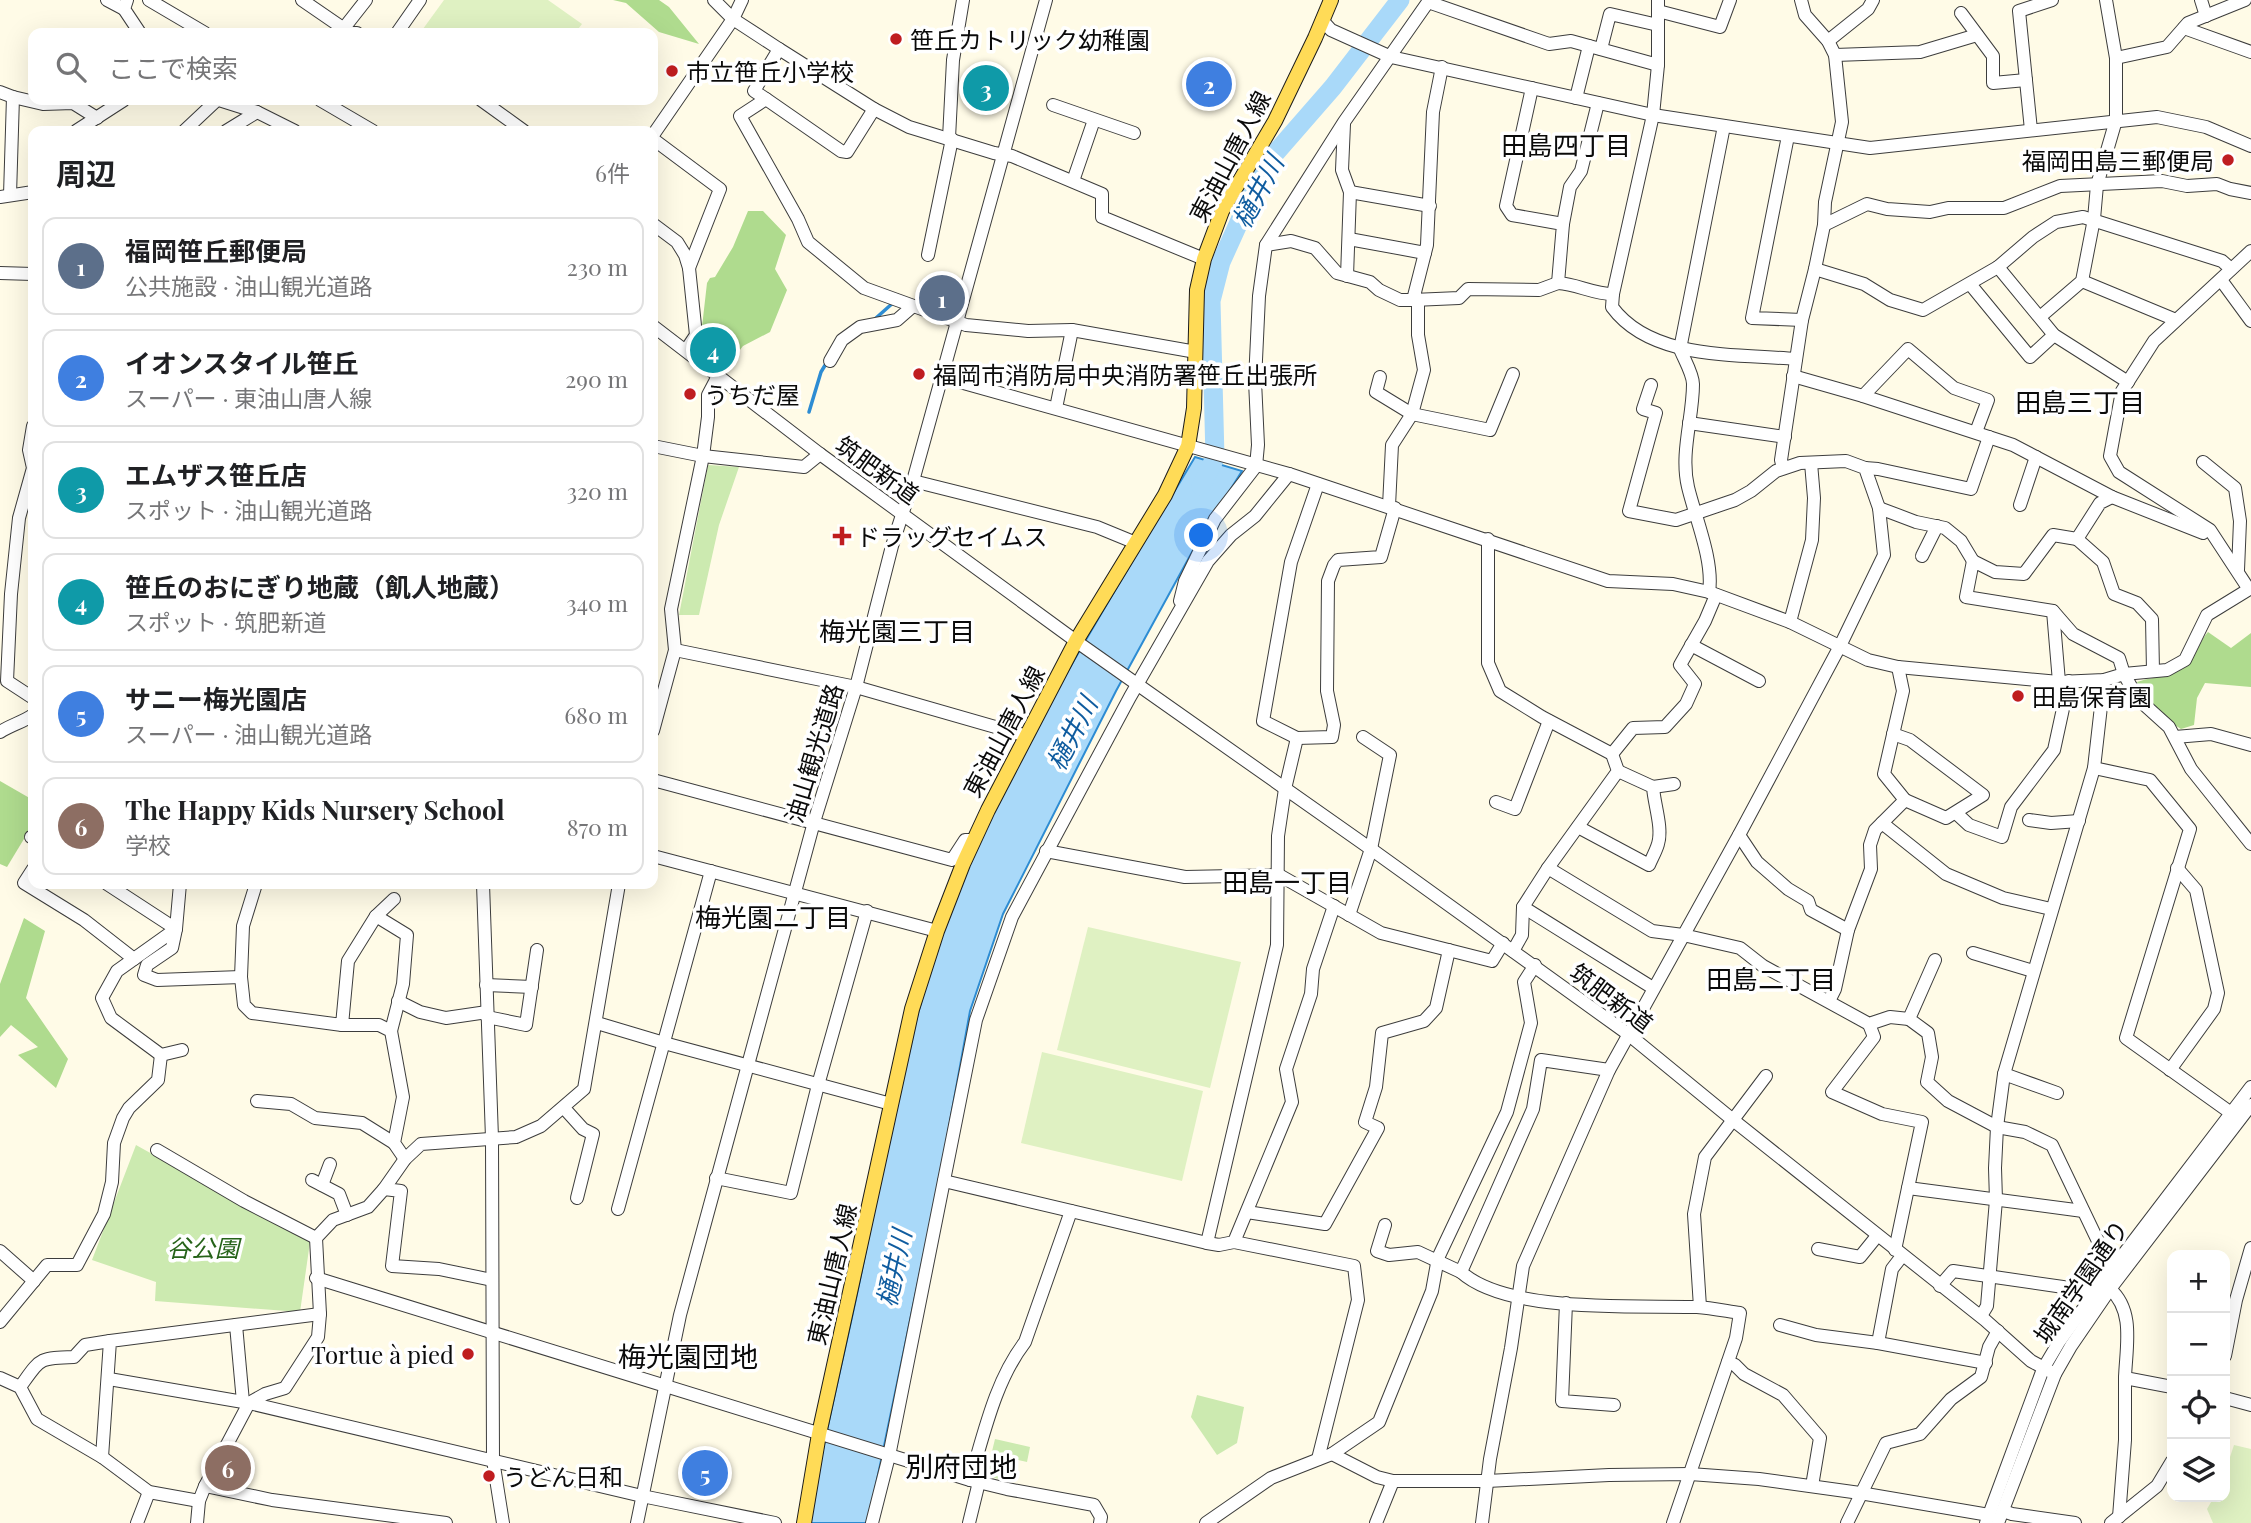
<!DOCTYPE html>
<html lang="ja">
<meta charset="utf-8">
<style>
body{margin:0;font-family:"Playfair Display","Noto Sans JP",serif;background:#f2f2f2;color:#202124}
.controls{position:absolute;right:21px;bottom:21px;display:grid;overflow:hidden;border-radius:14px;box-shadow:0 7px 28px #0002}
.controls button{width:63px;height:63px;display:grid;place-items:center;padding:0;border:0;border-bottom:2px solid #e0e0e0;background:#fff;color:#202124;font:35px sans-serif}
.you{position:absolute;left:1202px;top:536px;width:24px;height:24px;margin:-18px;border:5px solid #fff;border-radius:50%;background:#1a73e8;box-shadow:0 0 0 10px #1a73e833}
.badge{display:grid;place-items:center;width:46px;height:46px;border-radius:50%;background:#bf1d20;color:#fff;font-size:23px;font-weight:700}
.pin{position:absolute;translate:-50% -50%;border:4px solid #fff;box-shadow:0 2px 7px #0006}
.list{margin:0;padding:0;list-style:none}
h2{display:flex;justify-content:space-between;align-items:center;height:91px;margin:0;padding:0 28px;font-size:30px}
h2 small{font-size:23px;font-weight:400;color:#757577}
.list li{display:grid;grid-template-columns:46px 1fr auto;gap:21px;align-items:center;box-sizing:border-box;height:98px;margin:0 14px 14px;padding:0 14px;border:2px solid #e0e0e0;border-radius:14px}
.list b{display:block;font-size:26px;white-space:nowrap}
.list p{margin:0;font-size:23px;white-space:nowrap;color:#757577}
.list em{font-size:23px;font-style:normal;color:#757577}
.icon{flex:none;width:38px;height:38px;fill:none;stroke:currentColor;stroke-width:2;stroke-linecap:round;stroke-linejoin:round}
.map{position:relative;flex:none;width:2251px;height:1523px;overflow:hidden}
.search{position:absolute;background:#fff;box-shadow:0 7px 28px #0002;left:28px;top:28px;width:630px;height:77px;display:flex;align-items:center;gap:18px;box-sizing:border-box;padding:0 24px;border-radius:14px;color:#757577;font-size:26px}
.panel{position:absolute;background:#fff;box-shadow:0 7px 28px #0002;left:28px;top:126px;width:630px;height:763px;border-radius:14px}
.map>svg:first-child{display:block}
.green{fill:#cceab0}
.forest{fill:#afdb8e}
.pitch{fill:#dff1c2}
.water{fill:#a9d9f9;stroke:#2d8cd3;stroke-width:2}
.lines{fill:none;stroke-linecap:round;stroke-linejoin:round}
.stream{stroke:#2d8cd3;stroke-width:3.5}
.river{stroke:#a9d9f9;stroke-width:19}
.minor-casing{stroke:#3d3d3d;stroke-width:14}
.major-casing{stroke:#1b1b1b;stroke-width:16}
.minor{stroke:#fff;stroke-width:12}
.major{stroke:#ffdb57;stroke-width:14}
.poi-dot{fill:#bf1d20;stroke:#fff;stroke-width:2.5}
.labels{text-anchor:middle;dominant-baseline:central;stroke-width:7;stroke-linejoin:round;paint-order:stroke}
.poi-label{font-size:24px;fill:#0a0a0a;stroke:#fff;text-anchor:start}
.street-label{font-size:24px;fill:#0a0a0a;stroke:#fff}
.park-label{font-size:24px;font-style:italic;fill:#266319;stroke:#fff}
.neighbourhood-label{font-size:26px;fill:#0a0a0a;stroke:#fff}
.water-label{font-size:26px;font-style:italic;fill:#0f5c9f;stroke:#fff}
.quarter-label{font-size:28px;fill:#0a0a0a;stroke:#fff}
</style>
<div class="map">
<svg width="2251" height="1523" viewBox="0 0 2251 1523">
<rect width="100%" height="100%" fill="#fffbe7"/>
<g class="green">
<polygon points="708,465 739,467 719,525 699,615 679,615"/>
<polygon points="136,1145 310,1242 300,1312 155,1301 156,1282 92,1260"/>
<polygon points="1197,1395 1244,1407 1237,1443 1217,1455 1191,1417"/>
<polygon points="995,1439 1030,1447 1027,1462 1010,1458 1004,1480 986,1476"/>
</g>
<g class="forest">
<polygon points="613,0 659,0 669,7 699,44 659,32 626,3"/>
<polygon points="748,211 763,211 786,235 775,269 787,290 770,332 743,346 733,359 703,336 702,327 707,283 710,278 715,277 733,247"/>
<path d="M2208,632l23,16 20,-15v54l-46,-4 -8,15 -3,27 -13,4c-19,-12 -36,-26 -44,-47 23,-8 39,-2 56,-25 6,-8 8,-18 15,-25z"/>
<polygon points="0,781 33,800 33,824 7,867 0,864"/>
<polygon points="24,918 45,931 26,998 68,1059 56,1088 18,1055 38,1047 11,1025 0,1037 0,984"/>
</g>
<g class="pitch">
<polygon points="444,0 548,0 582,24 575,33 420,33"/>
<polygon points="1088,927 1241,962 1210,1088 1057,1050"/>
<polygon points="1042,1052 1203,1091 1182,1181 1021,1143"/>
<polygon points="2234,1445 2251,1449 2251,1523 2213,1523 2207,1509 2214,1497 2225,1497 2225,1472"/>
</g>
<path class="water" d="M1195,457l47,14 -45,72 -81,148 -113,223 -33,97 -29,160 -73,352h-59c14,-85 36,-169 53,-253 29,-141 52,-284 112,-416 61,-137 144,-268 221,-397z"/>
<g class="lines">
<g class="stream">
<polyline points="876,318 894,302"/>
<polyline points="809,412 821,372 827,362"/>
</g>
<polyline class="river" points="1201,486 1215,458 1211,301 1221,262 1265,165 1333,87 1400,0"/>
<g class="minor-casing">
<g id="minor">
<polyline points="107,0 124,9"/>
<polyline points="127,0 124,9 140,33"/>
<polyline points="149,0 205,33"/>
<polyline points="302,0 350,33 357,33"/>
<polyline points="714,0 733,19 779,49 754,91 766,99 740,116 798,219 808,242 864,288 966,325 1028,331 1072,330 1196,352"/>
<path d="M1658,0v65l-5,50 -40,179 -1,13c39,53 124,47 184,52"/>
<polyline points="2201,0 2206,16"/>
<polyline points="1658,11 1720,27 1730,0"/>
<polyline points="1961,13 1993,56 1993,83 2026,80"/>
<polyline points="1322,20 1331,30 1391,57 1653,115 1870,148 2157,117 2206,127 2251,146"/>
<polyline points="344,28 366,0"/>
<polyline points="2184,28 2251,52"/>
<polyline points="397,33 420,0"/>
<polyline points="1828,41 1868,9 1873,0"/>
<polyline points="779,49 874,109 909,127 994,153 1012,156 1102,194 1102,217 1204,259"/>
<polyline points="1601,49 1610,14 1658,25"/>
<polyline points="1835,55 1920,52 1977,35"/>
<polyline points="2116,58 2167,47 2188,23 2245,0"/>
<polyline points="1442,67 1433,112 1427,245 1413,300 1459,298 1468,289 1539,290 1558,283"/>
<path d="M1532,88l-26,118 6,9 51,9 -5,59c19,1 35,11 55,11"/>
<polyline points="0,92 13,97 43,104 73,103 97,118"/>
<polyline points="1576,98 1589,46"/>
<polyline points="766,99 841,151 847,152 874,109"/>
<polyline points="219,100 257,112 295,131"/>
<polyline points="320,100 373,131"/>
<polyline points="481,100 524,131"/>
<polyline points="1053,105 1134,133"/>
<polyline points="1344,124 1342,170 1350,192 1347,276"/>
<polyline points="2031,130 2019,11 2052,0"/>
<polyline points="76,131 124,100"/>
<polyline points="184,131 217,100"/>
<polyline points="226,131 257,112"/>
<polyline points="653,135 733,19 742,0"/>
<polyline points="1788,136 1752,318 1802,320"/>
<polyline points="949,138 953,60 963,0"/>
<polyline points="653,139 720,189 689,268"/>
<polyline points="1073,181 1094,120"/>
<polyline points="1350,192 1430,206"/>
<polyline points="10,195 13,97"/>
<polyline points="0,197 33,192"/>
<polyline points="653,224 677,242 685,255 689,268 696,335 686,350"/>
<polyline points="1563,224 1570,187 1581,171 1598,103"/>
<polyline points="1824,225 1867,204 1887,209 1930,212 1948,208 2004,208 2060,186 2162,181 2187,186 2217,184 2230,189 2251,193"/>
<polyline points="1349,239 1425,253"/>
<polyline points="1266,245 1291,241 1315,248 1337,273 1370,282 1379,290 1400,300 1413,300"/>
<polyline points="928,255 952,139"/>
<polyline points="1998,267 2054,335 2128,382"/>
<polyline points="1815,269 1864,284 1890,300 1923,310 1998,267 2033,237 2056,222 2083,217 2222,261 2231,269"/>
<polyline points="0,273 33,274"/>
<polyline points="2221,280 2251,321"/>
<polyline points="2082,281 2176,320"/>
<polyline points="1970,284 2030,357 2054,335"/>
<polyline points="2040,317 2082,281 2094,219 2097,185 2116,120 2116,58 2106,0"/>
<polyline points="653,326 820,454 1080,644 1371,849 1628,1034 1733,1120 1985,1320 2031,1361 2055,1374"/>
<polyline points="830,361 842,340 860,327 897,320 913,306"/>
<polyline points="1793,376 1863,396 2013,445 2112,497 2203,533"/>
<polyline points="942,377 1289,474 1608,581 1673,584 1709,592 1790,622 1868,660 1898,667 2059,682 2104,680 2124,674 2167,670 2185,660 2207,615 2251,588"/>
<polyline points="1380,377 1376,392 1412,414 1490,430 1513,374"/>
<polyline points="1863,396 1908,349 1954,388 1988,400 1976,432"/>
<polyline points="1056,408 1072,330"/>
<polyline points="1689,423 1785,437"/>
<polyline points="33,426 29,450 33,468 19,518 11,594 7,681 33,698"/>
<polyline points="653,446 703,456 804,467 820,454"/>
<polyline points="2203,462 2235,488 2240,521 2238,570"/>
<polyline points="1783,468 1781,460 1802,320 1815,269 1824,225 1825,202 1842,122 1835,55 1828,41 1805,15 1801,0"/>
<polyline points="1865,468 1878,469 1971,489 1989,437"/>
<polyline points="913,481 1097,527 1136,543"/>
<polyline points="2112,497 2100,503 2077,539 2053,535 2024,574 1995,572 1973,561 1966,597 2053,611 2073,634 2119,658 2124,674 2138,699 2169,727 2191,769 2251,844"/>
<polyline points="2020,505 2036,457"/>
<polyline points="1389,506 1392,445 1412,414 1424,370 1418,335 1418,300"/>
<polyline points="1879,508 1916,522 1945,528 1961,541 1973,561"/>
<polyline points="1488,539 1488,663 1500,691 1542,717 1612,754 1618,771 1548,868 1523,907 1522,935 1513,951"/>
<polyline points="2077,539 2103,562 2114,594 2137,603 2152,619 2153,671"/>
<polyline points="1922,556 1937,526"/>
<polyline points="2248,588 2210,530 2119,472 2110,456 2122,391 2154,341 2251,251"/>
<path d="M1709,592c5,-31 -14,-75 -21,-105 -8,-34 5,-69 5,-103 0,-10 -9,-25 -13,-35l44,-223"/>
<polyline points="1180,601 1185,581 1215,519 1256,466 1258,445 1255,381 1259,296 1266,245 1344,122 1428,2 1549,44 1571,41 1658,65"/>
<polyline points="2053,611 2059,682"/>
<polyline points="1790,622 1812,540 1814,498 1811,463"/>
<polyline points="1691,645 1759,681"/>
<polyline points="675,650 856,687 1027,736"/>
<polyline points="653,731 675,650 671,609 703,456 708,417 708,395 718,376"/>
<path d="M0,732c11,-7 23,-10 33,-17"/>
<polyline points="1893,734 1910,740 1983,795 1946,818 1905,800"/>
<polyline points="2175,737 2211,734 2251,745"/>
<polyline points="1297,738 1332,737 1334,725 1327,691 1328,581 1334,565 1338,560 1381,557 1395,508"/>
<polyline points="1612,754 1633,728 1665,727 1686,704 1695,684 1680,665 1705,621 1716,595"/>
<polyline points="2094,768 2150,780 2190,829 2126,1038 2231,1113"/>
<polyline points="653,780 952,860 965,840 974,840"/>
<polyline points="1653,787 1674,784"/>
<polyline points="1496,802 1515,809 1549,721"/>
<polyline points="1956,813 1969,825 2002,837 2011,807 2054,750 2069,681"/>
<polyline points="2029,820 2051,823 2079,821"/>
<polyline points="1882,823 1946,874 2003,898 2051,909"/>
<path d="M1578,827l71,38c3,-7 7,-14 9,-21 5,-16 -4,-40 -5,-57l-35,-16"/>
<polyline points="1739,835 1757,862 1788,889 1808,901 1811,910 1848,930"/>
<polyline points="31,837 33,838"/>
<polyline points="1046,851 1185,877 1279,875 1381,933 1492,961 1503,943"/>
<polyline points="653,856 937,931"/>
<polyline points="1548,868 1652,931 1683,935 1740,948 1763,966 1869,1024 1890,1017 1909,1019"/>
<polyline points="33,869 24,883 84,920 134,959"/>
<polyline points="107,884 176,929 117,971 102,998 111,1018 161,1055 182,1050"/>
<polyline points="180,884 176,929 172,948 147,965 144,975 157,980 241,977 244,1005 252,1013 342,1025 348,961 376,916 394,899"/>
<polyline points="483,884 492,1138 493,1460 503,1523"/>
<polyline points="1523,907 1653,988"/>
<polyline points="1349,915 1371,849 1390,755 1363,737"/>
<polyline points="376,916 407,935 403,984 391,1031"/>
<polyline points="1973,953 2033,971"/>
<polyline points="1935,960 1909,1019 1928,1033 1932,1057 1927,1082 1948,1101 1997,1127 2025,1132 2052,1145 2108,1262 2113,1268"/>
<polyline points="241,977 243,926 256,884"/>
<polyline points="486,985 532,987"/>
<polyline points="398,1001 420,1012 446,1018 487,1012"/>
<polyline points="1829,1001 1835,989 1848,930 1871,869 1870,845 1875,830 1905,800 1884,774 1903,691 1898,667"/>
<polyline points="487,1017 526,1025 537,950"/>
<polyline points="597,1023 664,1043 891,1104"/>
<polyline points="1869,1024 1874,1037 1832,1092 1882,1114 1922,1122 1908,1188 2083,1211"/>
<polyline points="342,1025 379,1025 391,1031 403,1097 394,1143 405,1159"/>
<path d="M1609,1070l-68,-10 -8,49 -72,163c47,42 174,33 236,35 14,1 29,4 43,6l-4,25 -63,185"/>
<polyline points="2170,1070 2214,1009 2218,993 2196,890 2177,868"/>
<polyline points="2004,1074 2057,1093"/>
<polyline points="257,1101 291,1104 315,1118 362,1123 394,1143"/>
<polyline points="564,1108 583,1129 593,1134 577,1198"/>
<polyline points="157,1150 244,1201 316,1238"/>
<polyline points="716,1178 791,1193 818,1085 867,911"/>
<polyline points="312,1180 339,1194 347,1215"/>
<polyline points="944,1181 1207,1243 1219,1245 1234,1242 1292,1102 1286,1069 1311,994 1313,969 1334,906"/>
<polyline points="322,1185 330,1164"/>
<polyline points="384,1189 401,1191 392,1266 439,1269 492,1280"/>
<polyline points="618,1209 711,871"/>
<polyline points="1247,1212 1325,1224 1378,1128 1365,1122 1376,1087 1382,1033 1424,1021 1436,1008 1449,950"/>
<polyline points="1385,1225 1377,1251 1389,1255 1418,1252 1461,1272"/>
<polyline points="1234,1242 1354,1266 1358,1300 1318,1459"/>
<polyline points="1207,1243 1277,945 1278,836 1285,789 1297,738 1263,721 1291,562 1318,484"/>
<polyline points="1818,1249 1860,1257 1877,1236"/>
<polyline points="1895,1250 1908,1188"/>
<polyline points="0,1251 34,1281"/>
<polyline points="316,1278 970,1480 1007,1489 1094,1505 1101,1517 1100,1523"/>
<polyline points="1940,1286 1953,1271 2084,1290 2092,1296"/>
<path d="M2110,1289c25,22 16,58 15,89l47,9"/>
<polyline points="1566,1303 1562,1401 1614,1405"/>
<polyline points="1700,1307 1694,1214 1705,1157 1766,1076"/>
<polyline points="1981,1316 1987,1306 1996,1200 1995,1168 1997,1127 2004,1074 2094,768 2104,680"/>
<polyline points="0,1322 47,1265 77,1265 104,1214 112,1182 114,1143 123,1118 129,1108 158,1080 161,1055"/>
<polyline points="236,1325 243,1402"/>
<polyline points="1780,1325 1816,1335 1878,1343 1986,1363"/>
<polyline points="1878,1343 1892,1269 1902,1256"/>
<polyline points="2225,1356 2236,1300 2251,1248"/>
<polyline points="1728,1362 1735,1365 1744,1374 1783,1395 1820,1438 1812,1486"/>
<polyline points="0,1378 20,1387 37,1419 102,1457 149,1492 199,1501"/>
<polyline points="109,1379 249,1403 642,1496 775,1523"/>
<path d="M20,1387c21,-29 18,-29 54,-30l11,-12 25,-4"/>
<polyline points="2225,1398 2251,1405"/>
<polyline points="1332,1454 1377,1477 1393,1481 1487,1481 1609,1475 1690,1474 1759,1479 1860,1493 1989,1515"/>
<polyline points="102,1457 110,1341 320,1314"/>
<path d="M970,1480c14,-46 25,-99 55,-138l46,-131"/>
<polyline points="205,1486 272,1500 446,1523"/>
<polyline points="2003,1511 2012,1514 2075,1523"/>
<polyline points="2119,1517 2125,1440 2125,1378"/>
<polyline points="137,1523 149,1492"/>
<polyline points="197,1523 199,1501 205,1486 249,1403 265,1394 285,1388 318,1337 320,1314 316,1238 333,1220 368,1207 384,1189 405,1159 421,1144 516,1137 541,1126 584,1089 619,884"/>
<polyline points="637,1523 680,1315 814,822 856,687 892,546 913,481 1046,0"/>
<polyline points="872,1523 889,1456 976,1020 1012,917 1130,697 1208,561 1231,535 1255,516 1289,474"/>
<polyline points="969,1523 979,1482"/>
<polyline points="1206,1523 1271,1478 1332,1454 1379,1422 1432,1291 1438,1258 1507,1112 1531,1023 1524,982 1535,965"/>
<polyline points="1376,1523 1393,1481"/>
<polyline points="1482,1523 1490,1459 1511,1348 1523,1266 1609,1070 1739,835 1840,646 1884,555 1879,508 1865,468 1846,461 1800,463 1776,471 1751,491 1735,500 1676,520 1629,511 1656,413 1643,409 1651,385"/>
<polyline points="1847,1523 1886,1443 1920,1434 1951,1399 1981,1377 1989,1347 1998,1331"/>
<polyline points="1986,1523 2043,1369 2059,1342 2113,1268 2251,1087"/>
<polyline points="1998,1523 2055,1374 2071,1346 2110,1289 2251,1105"/>
<polyline points="2111,1523 2157,1486 2172,1461"/>
</g>
</g>
<g class="major-casing">
<polyline id="major" points="804,1523 819,1434 912,1009 937,931 963,864 988,810 1076,641 1165,495 1188,446 1194,408 1197,290 1204,259 1222,211 1275,121 1315,38 1331,0"/>
</g>
<use href="#minor" class="minor"/>
<use href="#major" class="major"/>
</g>
<g class="poi-dot">
<circle cx="896" cy="39" r="7"/>
<circle cx="672" cy="71" r="7"/>
<circle cx="2228" cy="160" r="7"/>
<circle cx="919" cy="374" r="7"/>
<circle cx="690" cy="394" r="7"/>
<path d="M838.5 525.5h7v7h7v7h-7v7h-7v-7h-7v-7h7z"/>
<circle cx="2018" cy="696" r="7"/>
<circle cx="468" cy="1354" r="7"/>
<circle cx="489" cy="1476" r="7"/>
</g>
<g class="labels">
<g class="poi-label">
<text x="910" y="39">笹丘カトリック幼稚園</text>
<text x="686" y="71">市立笹丘小学校</text>
<text x="2214" y="160" text-anchor="end">福岡田島三郵便局</text>
<text x="933" y="374">福岡市消防局中央消防署笹丘出張所</text>
<text x="704" y="394">うちだ屋</text>
<text x="856" y="536">ドラッグセイムス</text>
<text x="2032" y="696">田島保育園</text>
<text x="454" y="1354" text-anchor="end">Tortue à pied</text>
<text x="503" y="1476">うどん日和</text>
</g>
<g class="street-label">
<text transform="translate(1229 156) rotate(-62)">東油山唐人線</text>
<text transform="translate(878 469) rotate(36)">筑肥新道</text>
<text transform="translate(1003 731) rotate(-62)">東油山唐人線</text>
<text transform="translate(813 753) rotate(-73)">油山観光道路</text>
<text transform="translate(1612 997) rotate(37)">筑肥新道</text>
<text transform="translate(831 1274) rotate(-77)">東油山唐人線</text>
<text transform="translate(2080 1281) rotate(-55)">城南学園通り</text>
</g>
<g class="park-label">
<text x="203" y="1247">谷公園</text>
</g>
<g class="neighbourhood-label">
<text x="1566" y="144">田島四丁目</text>
<text x="2080" y="401">田島三丁目</text>
<text x="897" y="630">梅光園三丁目</text>
<text x="1287" y="881">田島一丁目</text>
<text x="773" y="916">梅光園二丁目</text>
<text x="1771" y="978">田島二丁目</text>
</g>
<g class="water-label">
<text transform="translate(1257 191) rotate(-62)">樋井川</text>
<text transform="translate(1071 733) rotate(-63)">樋井川</text>
<text transform="translate(893 1268) rotate(-78)">樋井川</text>
</g>
<g class="quarter-label">
<text x="688" y="1355">梅光園団地</text>
<text x="961" y="1465">別府団地</text>
</g>
</g>
</svg>
<div class="controls">
<button>+</button>
<button>−</button>
<button><svg class="icon" aria-label="locate" viewBox="0 0 24 24"><circle cx="12" cy="12" r="6"/><path d="M12 2v4M12 18v4M2 12h4M18 12h4"/></svg></button>
<button><svg class="icon" aria-label="layers" viewBox="0 0 24 24"><path d="M12 4l9 5-9 5-9-5zM3 14l9 5 9-5"/></svg></button>
</div>
<div class="you"></div>
<div class="pin badge" style="left:942px;top:298px;background:#5c6f8a">1</div>
<div class="pin badge" style="left:1209px;top:84px;background:#3f7fe0">2</div>
<div class="pin badge" style="left:986px;top:88px;background:#0f9aa8">3</div>
<div class="pin badge" style="left:713px;top:350px;background:#0f9aa8">4</div>
<div class="pin badge" style="left:705px;top:1473px;background:#3f7fe0">5</div>
<div class="pin badge" style="left:228px;top:1468px;background:#8d6e63">6</div>
<div class="search"><svg class="icon" aria-label="search" viewBox="0 0 24 24"><circle cx="10" cy="10" r="6"/><path d="M15 15l6 6"/></svg>ここで検索</div>
<section class="panel">
<h2>周辺<small>6件</small></h2>
<ul class="list">
<li><span class="badge" style="background:#5c6f8a">1</span><div><b>福岡笹丘郵便局</b><p>公共施設 · 油山観光道路</p></div><em>230 m</em></li>
<li><span class="badge" style="background:#3f7fe0">2</span><div><b>イオンスタイル笹丘</b><p>スーパー · 東油山唐人線</p></div><em>290 m</em></li>
<li><span class="badge" style="background:#0f9aa8">3</span><div><b>エムザス笹丘店</b><p>スポット · 油山観光道路</p></div><em>320 m</em></li>
<li><span class="badge" style="background:#0f9aa8">4</span><div><b>笹丘のおにぎり地蔵（飢人地蔵）</b><p>スポット · 筑肥新道</p></div><em>340 m</em></li>
<li><span class="badge" style="background:#3f7fe0">5</span><div><b>サニー梅光園店</b><p>スーパー · 油山観光道路</p></div><em>680 m</em></li>
<li><span class="badge" style="background:#8d6e63">6</span><div><b>The Happy Kids Nursery School</b><p>学校</p></div><em>870 m</em></li>
</ul>
</section>
</div>
